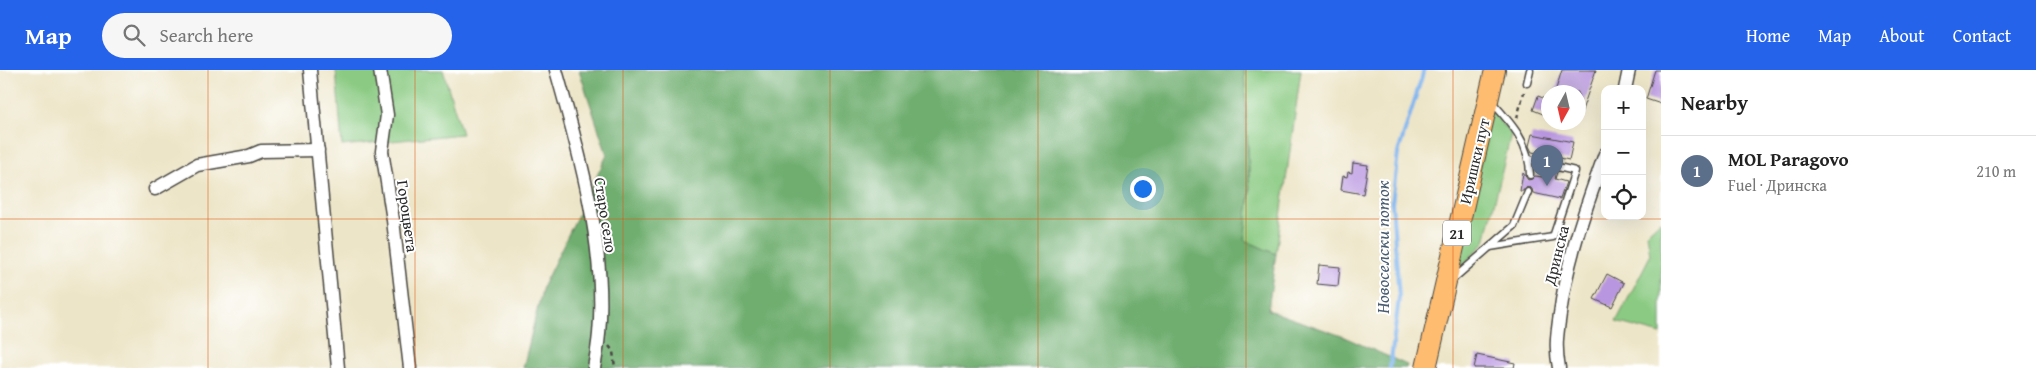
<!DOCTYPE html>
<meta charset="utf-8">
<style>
body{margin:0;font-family:"Gentium Book Plus",serif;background:#f6f6f6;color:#222}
.controls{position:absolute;right:15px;top:15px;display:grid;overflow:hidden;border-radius:10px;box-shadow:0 5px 20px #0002}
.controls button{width:45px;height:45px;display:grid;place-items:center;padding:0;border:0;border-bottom:1px solid #e0e0e0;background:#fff;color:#222;font:25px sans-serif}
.compass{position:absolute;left:1541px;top:15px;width:45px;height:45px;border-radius:50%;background:#fff;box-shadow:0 5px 20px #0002;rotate:188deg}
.you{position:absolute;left:1142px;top:118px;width:18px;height:18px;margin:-12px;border:4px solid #fff;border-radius:50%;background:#1a73e8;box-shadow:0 0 0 8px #1a73e833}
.badge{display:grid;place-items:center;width:32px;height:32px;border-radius:50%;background:#2563eb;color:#fff;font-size:16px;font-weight:700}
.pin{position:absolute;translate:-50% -41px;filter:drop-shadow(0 1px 2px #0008)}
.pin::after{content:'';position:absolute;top:26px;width:18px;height:15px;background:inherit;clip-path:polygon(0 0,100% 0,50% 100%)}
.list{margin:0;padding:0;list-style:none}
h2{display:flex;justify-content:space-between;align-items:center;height:65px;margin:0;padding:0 20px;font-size:21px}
h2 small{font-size:16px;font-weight:400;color:#767676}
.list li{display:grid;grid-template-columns:32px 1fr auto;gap:15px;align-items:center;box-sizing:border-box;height:70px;padding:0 20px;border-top:1px solid #e0e0e0}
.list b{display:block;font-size:19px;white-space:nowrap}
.list p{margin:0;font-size:16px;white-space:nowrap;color:#767676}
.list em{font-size:16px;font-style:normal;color:#767676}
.icon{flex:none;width:28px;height:28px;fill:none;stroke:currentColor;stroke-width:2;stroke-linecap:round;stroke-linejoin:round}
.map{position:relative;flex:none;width:1661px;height:298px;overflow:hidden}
header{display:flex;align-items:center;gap:30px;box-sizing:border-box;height:70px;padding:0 25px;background:#2563eb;color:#fff}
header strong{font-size:24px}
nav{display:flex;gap:28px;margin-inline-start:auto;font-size:18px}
.search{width:350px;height:45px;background:#f6f6f6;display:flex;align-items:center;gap:12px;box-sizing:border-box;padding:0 18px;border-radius:28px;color:#767676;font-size:19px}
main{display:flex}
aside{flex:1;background:#fff}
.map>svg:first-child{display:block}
.green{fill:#8aca82;stroke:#5a7a56}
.forest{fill:#6fae70;stroke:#4d6c4e}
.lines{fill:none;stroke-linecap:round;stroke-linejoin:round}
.stream{stroke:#80b6ef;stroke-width:4}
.building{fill:#b996e0}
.service-casing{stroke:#484742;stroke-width:9}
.minor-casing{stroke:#484742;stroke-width:15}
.primary-casing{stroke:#484742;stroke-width:22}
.path{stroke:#484742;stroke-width:2.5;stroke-dasharray:4 4;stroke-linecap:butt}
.service{stroke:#fff;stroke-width:6}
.minor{stroke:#fff;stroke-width:12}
.primary{stroke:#febc70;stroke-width:20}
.grid{fill:none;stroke:#df570e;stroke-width:1;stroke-opacity:0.55}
.labels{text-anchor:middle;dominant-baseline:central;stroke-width:4;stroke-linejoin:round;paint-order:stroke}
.shield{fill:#fff;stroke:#6b6b6b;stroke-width:1}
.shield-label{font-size:15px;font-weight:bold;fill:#2b2b2b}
.street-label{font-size:16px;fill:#2b2b2b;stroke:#fff}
.water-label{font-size:18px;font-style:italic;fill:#495c70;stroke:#fff}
</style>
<header>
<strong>Map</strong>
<div class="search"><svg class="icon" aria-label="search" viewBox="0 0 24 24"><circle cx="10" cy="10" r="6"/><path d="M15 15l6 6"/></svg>Search here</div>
<nav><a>Home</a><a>Map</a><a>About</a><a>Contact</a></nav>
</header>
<main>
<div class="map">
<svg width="1661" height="298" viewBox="0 0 1661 298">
<rect width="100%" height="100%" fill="#fff"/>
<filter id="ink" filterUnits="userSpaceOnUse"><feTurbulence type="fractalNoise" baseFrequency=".02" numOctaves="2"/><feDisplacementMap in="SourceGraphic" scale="10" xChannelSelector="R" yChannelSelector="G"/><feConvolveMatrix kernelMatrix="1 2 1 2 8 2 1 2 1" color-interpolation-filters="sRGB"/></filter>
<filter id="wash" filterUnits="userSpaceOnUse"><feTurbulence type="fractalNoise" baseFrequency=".0096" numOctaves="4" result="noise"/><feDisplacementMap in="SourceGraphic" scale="20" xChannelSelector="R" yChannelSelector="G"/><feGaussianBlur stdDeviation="1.12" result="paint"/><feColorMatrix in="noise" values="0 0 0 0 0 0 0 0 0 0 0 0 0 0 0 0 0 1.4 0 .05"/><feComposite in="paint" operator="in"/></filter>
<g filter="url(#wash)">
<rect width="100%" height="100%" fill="#ede5c7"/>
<g class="green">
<polygon points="336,0 443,0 462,64 342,76"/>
<polygon points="1244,0 1301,0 1276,184 1244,170 1250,122"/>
<polygon points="1491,41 1511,64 1485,172 1452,206"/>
<polygon points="1661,150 1661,264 1616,252 1650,186 1647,163"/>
</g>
<polygon class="forest" points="579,0 1244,0 1250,122 1244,170 1276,184 1268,240 1342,266 1407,295 1406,298 523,298 543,216 607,85"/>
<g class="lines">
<polyline class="stream" points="1390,298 1399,228 1392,133 1398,83 1424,0"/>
</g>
<g id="blocks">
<g class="building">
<polygon points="1562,0 1596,0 1580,46 1578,46 1578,22 1555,22"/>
<polygon points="1655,0 1661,0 1661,34 1646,29"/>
<polygon points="1538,26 1548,30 1548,46 1533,40"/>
<polygon points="1532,64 1573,72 1569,90 1560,88 1559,92 1555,93 1553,96 1557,102 1555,109 1566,112 1560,129 1533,123 1532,119 1529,117 1525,118 1523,121 1520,121 1523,103 1528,110 1532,109 1535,106 1542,107 1544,98 1548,97 1550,94 1549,90 1546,88 1546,85 1532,82 1529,76"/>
<polygon points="1353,93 1368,95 1363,124 1341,120 1343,106 1347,107 1348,102 1352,103"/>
<polygon points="1319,195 1340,197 1338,216 1317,214"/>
<polygon points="1607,204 1624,213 1612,237 1594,229"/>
<polygon points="1477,285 1515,293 1514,298 1474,298"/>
</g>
</g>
</g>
<g filter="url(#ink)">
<use href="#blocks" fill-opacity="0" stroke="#484742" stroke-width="1"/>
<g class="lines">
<g class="service-casing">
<g id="service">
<polyline points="1527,13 1530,0"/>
<path d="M1491,31c20,22 39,42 39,74"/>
<polyline points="1529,89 1545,93"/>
<polyline points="1490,177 1553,167 1575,101 1558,97"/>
<polyline points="1452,210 1514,156 1528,122"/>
</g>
</g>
<g class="minor-casing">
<g id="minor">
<polyline points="310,0 338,298"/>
<polyline points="380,0 387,45 382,81 393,150 410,298"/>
<path d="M556,0c23,81 51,179 43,264 -1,11 -3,23 -5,34"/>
<polyline points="1625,19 1629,0"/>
<polyline points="155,119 197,95 249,86 261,81 318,80"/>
<path d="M1559,298c-4,-21 -2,-33 1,-54 7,-55 26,-107 45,-160"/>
</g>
</g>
<g class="primary-casing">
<polyline id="primary" points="1426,298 1495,0"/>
</g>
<g class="path">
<polyline points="1517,48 1524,22"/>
<polyline points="609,276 613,281 615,298"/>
</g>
<use href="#service" class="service"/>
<use href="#minor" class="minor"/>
<use href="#primary" class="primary"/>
</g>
</g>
<path class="grid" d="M208,0v298M415,0v298M623,0v298M830,0v298M1038,0v298M1246,0v298M1453,0v298M0,149h1661"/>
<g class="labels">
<rect class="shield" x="1443" y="150.5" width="28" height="25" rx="4"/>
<g class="shield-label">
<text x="1457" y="163">21</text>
</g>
<g class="street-label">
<text transform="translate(1474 91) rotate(-77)">Иришки пут</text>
<text transform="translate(606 145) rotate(81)">Старо село</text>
<text transform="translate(408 146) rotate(82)">Гороцвета</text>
<text transform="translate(1556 185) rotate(-76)">Дринска</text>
</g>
<g class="water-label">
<text transform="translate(1382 177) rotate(-90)">Новоселски поток</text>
</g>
</g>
</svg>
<div class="controls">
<button>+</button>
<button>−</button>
<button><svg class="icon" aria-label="locate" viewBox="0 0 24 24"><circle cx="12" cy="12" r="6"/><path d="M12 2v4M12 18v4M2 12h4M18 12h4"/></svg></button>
</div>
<svg class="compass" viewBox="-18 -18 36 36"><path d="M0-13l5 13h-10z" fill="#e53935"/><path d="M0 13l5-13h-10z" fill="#767676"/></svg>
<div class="you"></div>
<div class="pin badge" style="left:1547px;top:116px;background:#5c6f8a">1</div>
</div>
<aside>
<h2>Nearby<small></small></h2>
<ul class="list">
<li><span class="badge" style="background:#5c6f8a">1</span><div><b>MOL Paragovo</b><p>Fuel · Дринска</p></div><em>210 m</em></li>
</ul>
</aside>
</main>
